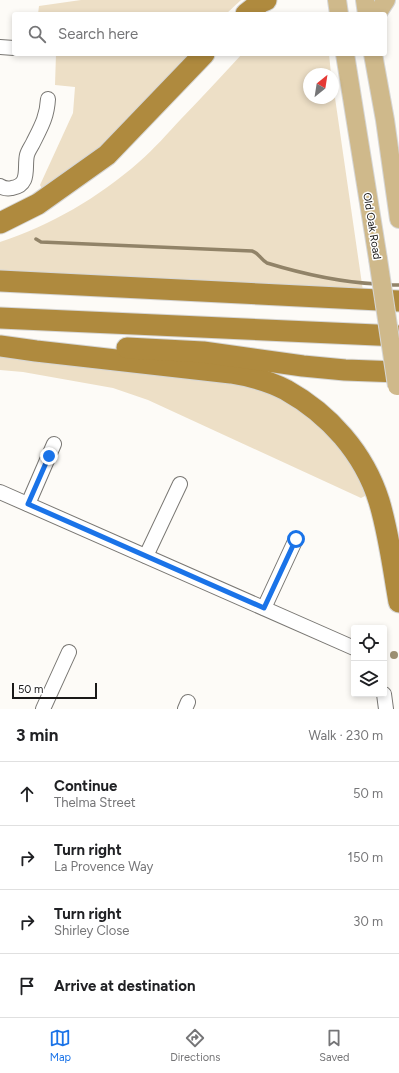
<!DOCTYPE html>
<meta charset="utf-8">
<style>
body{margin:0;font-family:Figtree,sans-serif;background:#f6f6f6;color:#202124}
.controls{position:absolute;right:12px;bottom:12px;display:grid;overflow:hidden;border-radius:4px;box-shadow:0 2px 6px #0003}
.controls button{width:36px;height:36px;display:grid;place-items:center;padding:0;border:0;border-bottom:1px solid #e0e0e0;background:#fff;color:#202124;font:20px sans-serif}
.compass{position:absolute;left:303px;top:68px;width:36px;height:36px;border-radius:50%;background:#fff;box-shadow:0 2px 6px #0003;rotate:30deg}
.scale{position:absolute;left:12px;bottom:10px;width:85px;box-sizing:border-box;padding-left:4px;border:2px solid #1a1918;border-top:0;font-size:11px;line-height:14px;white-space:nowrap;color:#1a1918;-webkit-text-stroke:3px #fff;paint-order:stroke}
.stop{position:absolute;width:12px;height:12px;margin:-9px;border:3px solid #1a73e8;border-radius:50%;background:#fff}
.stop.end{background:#1a73e8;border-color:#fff;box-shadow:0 1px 4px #0008}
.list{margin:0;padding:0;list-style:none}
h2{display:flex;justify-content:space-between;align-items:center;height:52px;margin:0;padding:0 16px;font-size:17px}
h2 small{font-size:13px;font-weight:400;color:#757577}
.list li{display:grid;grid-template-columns:26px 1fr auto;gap:12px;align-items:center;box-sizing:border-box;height:64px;padding:0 16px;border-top:1px solid #e0e0e0}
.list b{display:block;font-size:15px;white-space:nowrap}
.list p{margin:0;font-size:13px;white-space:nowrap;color:#757577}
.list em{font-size:13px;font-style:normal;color:#757577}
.icon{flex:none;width:22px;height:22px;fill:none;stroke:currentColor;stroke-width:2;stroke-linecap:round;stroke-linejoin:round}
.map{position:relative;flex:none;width:399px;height:709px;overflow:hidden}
.search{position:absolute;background:#fff;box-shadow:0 2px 6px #0003;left:12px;right:12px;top:12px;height:44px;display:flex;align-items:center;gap:10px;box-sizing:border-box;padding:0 14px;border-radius:4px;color:#757577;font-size:15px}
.sheet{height:308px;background:#fff}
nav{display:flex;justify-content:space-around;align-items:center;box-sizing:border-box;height:56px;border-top:1px solid #e0e0e0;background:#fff;font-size:11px;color:#757577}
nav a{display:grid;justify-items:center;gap:2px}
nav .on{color:#1a73e8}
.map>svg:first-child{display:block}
.green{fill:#eddfc6}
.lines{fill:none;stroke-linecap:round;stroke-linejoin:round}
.stream{stroke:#918368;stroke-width:3.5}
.minor-casing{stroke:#797773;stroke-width:16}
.major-casing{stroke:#d6d6d5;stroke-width:20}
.highway-casing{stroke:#d6d6d5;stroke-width:23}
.minor{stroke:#fff;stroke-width:14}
.major{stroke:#cfb98b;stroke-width:18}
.highway{stroke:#af8a3e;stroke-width:21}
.major-bridge-casing{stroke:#d6d6d5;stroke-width:20;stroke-linecap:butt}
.major-bridge{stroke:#cfb98b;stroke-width:18}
.tree{fill:#9c9072}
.route{stroke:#1a73e8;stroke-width:5}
.labels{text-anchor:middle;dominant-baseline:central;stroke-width:3;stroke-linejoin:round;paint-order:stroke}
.street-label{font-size:11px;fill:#1a1918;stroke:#fff}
</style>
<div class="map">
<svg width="399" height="709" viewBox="0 0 399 709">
<rect width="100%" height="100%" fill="#fdfbf7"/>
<g class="green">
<polygon points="81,0 241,0 226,14 38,14 39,6"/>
<polygon points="56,54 189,54 131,116 98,151 43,191 40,185 73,113 75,87 55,85"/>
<path d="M242,54h87l2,20h-22v24h24v-14l30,207 -363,-18v-31c51,-17 98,-44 139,-80 15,-13 29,-29 42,-43 21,-22 41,-43 61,-65z"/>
<polygon points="0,356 233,380 284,398 336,439 369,494 361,498 148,400 113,388 23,372 0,370"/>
</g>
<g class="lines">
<g class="stream">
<path d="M36,239l5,3 211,9c7,2 8,8 15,12 36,11 71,19 110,21"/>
<polyline points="387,285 399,285"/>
</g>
<g class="minor-casing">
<g id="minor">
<polyline points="0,47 14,48"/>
<path d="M0,186c3,2 7,3 12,2 19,-3 12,-21 15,-33 1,-4 4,-8 6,-12 8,-16 14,-26 15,-44"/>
<polyline points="0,492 354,648"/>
<polyline points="28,504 54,444"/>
<polyline points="146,556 180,484"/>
<polyline points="264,608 296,539"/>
<polyline points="384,694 386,709"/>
<polyline points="43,709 69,652"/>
<polyline points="185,709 188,702"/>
</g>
</g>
<g class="major-casing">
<g id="major">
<polyline points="337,0 339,14"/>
<polyline points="365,0 367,14"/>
<polyline points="377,14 386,0"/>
<polyline points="345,54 378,259"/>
<polyline points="373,54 385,120 399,219"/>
</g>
</g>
<g class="highway-casing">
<g id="highway">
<polyline points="246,14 261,2 266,0"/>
<polyline points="0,223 38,204 107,155 204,54"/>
<polyline points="0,281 399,301"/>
<polyline points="0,318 399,336"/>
<path d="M0,346l36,5 195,22c19,3 38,8 55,17 43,24 78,63 93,111 10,33 14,67 20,101"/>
<polyline points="127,348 203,352 303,366 345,370 399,372"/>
</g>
</g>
<use href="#minor" class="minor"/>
<use href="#major" class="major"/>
<use href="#highway" class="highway"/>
<g class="major-bridge-casing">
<polyline id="major-bridge" points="378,259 397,386"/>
</g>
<use href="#major-bridge" class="major-bridge"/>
</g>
<circle class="tree" cx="394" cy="655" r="4"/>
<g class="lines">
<polyline class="route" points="49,456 28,504 264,608 296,539"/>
</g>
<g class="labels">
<g class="street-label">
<text transform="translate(372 226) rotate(81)">Old Oak Road</text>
</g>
</g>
</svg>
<div class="controls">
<button><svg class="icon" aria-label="locate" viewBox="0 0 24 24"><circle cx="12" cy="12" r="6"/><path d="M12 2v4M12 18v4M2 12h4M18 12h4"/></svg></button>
<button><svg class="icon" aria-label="layers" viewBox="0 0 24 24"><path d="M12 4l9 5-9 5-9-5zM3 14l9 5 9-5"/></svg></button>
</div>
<svg class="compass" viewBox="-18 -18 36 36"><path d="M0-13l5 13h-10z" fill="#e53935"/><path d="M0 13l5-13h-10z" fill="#757577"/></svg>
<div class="scale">50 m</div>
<div class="stop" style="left:296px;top:539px"></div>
<div class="stop end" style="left:49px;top:456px"></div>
<div class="search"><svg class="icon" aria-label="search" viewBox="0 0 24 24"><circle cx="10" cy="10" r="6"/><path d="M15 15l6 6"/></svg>Search here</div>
</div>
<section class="sheet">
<h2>3 min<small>Walk · 230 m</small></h2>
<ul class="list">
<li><svg class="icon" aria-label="ahead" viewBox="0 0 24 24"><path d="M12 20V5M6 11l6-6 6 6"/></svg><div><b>Continue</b><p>Thelma Street</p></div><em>50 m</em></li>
<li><svg class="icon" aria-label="right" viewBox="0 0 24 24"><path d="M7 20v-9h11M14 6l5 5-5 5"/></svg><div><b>Turn right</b><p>La Provence Way</p></div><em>150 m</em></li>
<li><svg class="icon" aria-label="right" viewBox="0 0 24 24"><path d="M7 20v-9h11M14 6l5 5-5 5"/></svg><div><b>Turn right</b><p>Shirley Close</p></div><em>30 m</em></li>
<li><svg class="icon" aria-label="arrive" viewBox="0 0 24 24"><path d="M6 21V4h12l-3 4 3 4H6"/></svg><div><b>Arrive at destination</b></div></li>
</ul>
</section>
<nav>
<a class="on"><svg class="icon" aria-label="map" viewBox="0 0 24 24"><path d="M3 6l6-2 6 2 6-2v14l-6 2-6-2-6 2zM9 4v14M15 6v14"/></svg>Map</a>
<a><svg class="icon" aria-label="directions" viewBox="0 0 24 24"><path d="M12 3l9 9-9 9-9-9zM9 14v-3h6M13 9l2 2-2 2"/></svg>Directions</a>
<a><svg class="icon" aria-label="saved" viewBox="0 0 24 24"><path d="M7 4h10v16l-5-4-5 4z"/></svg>Saved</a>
</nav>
